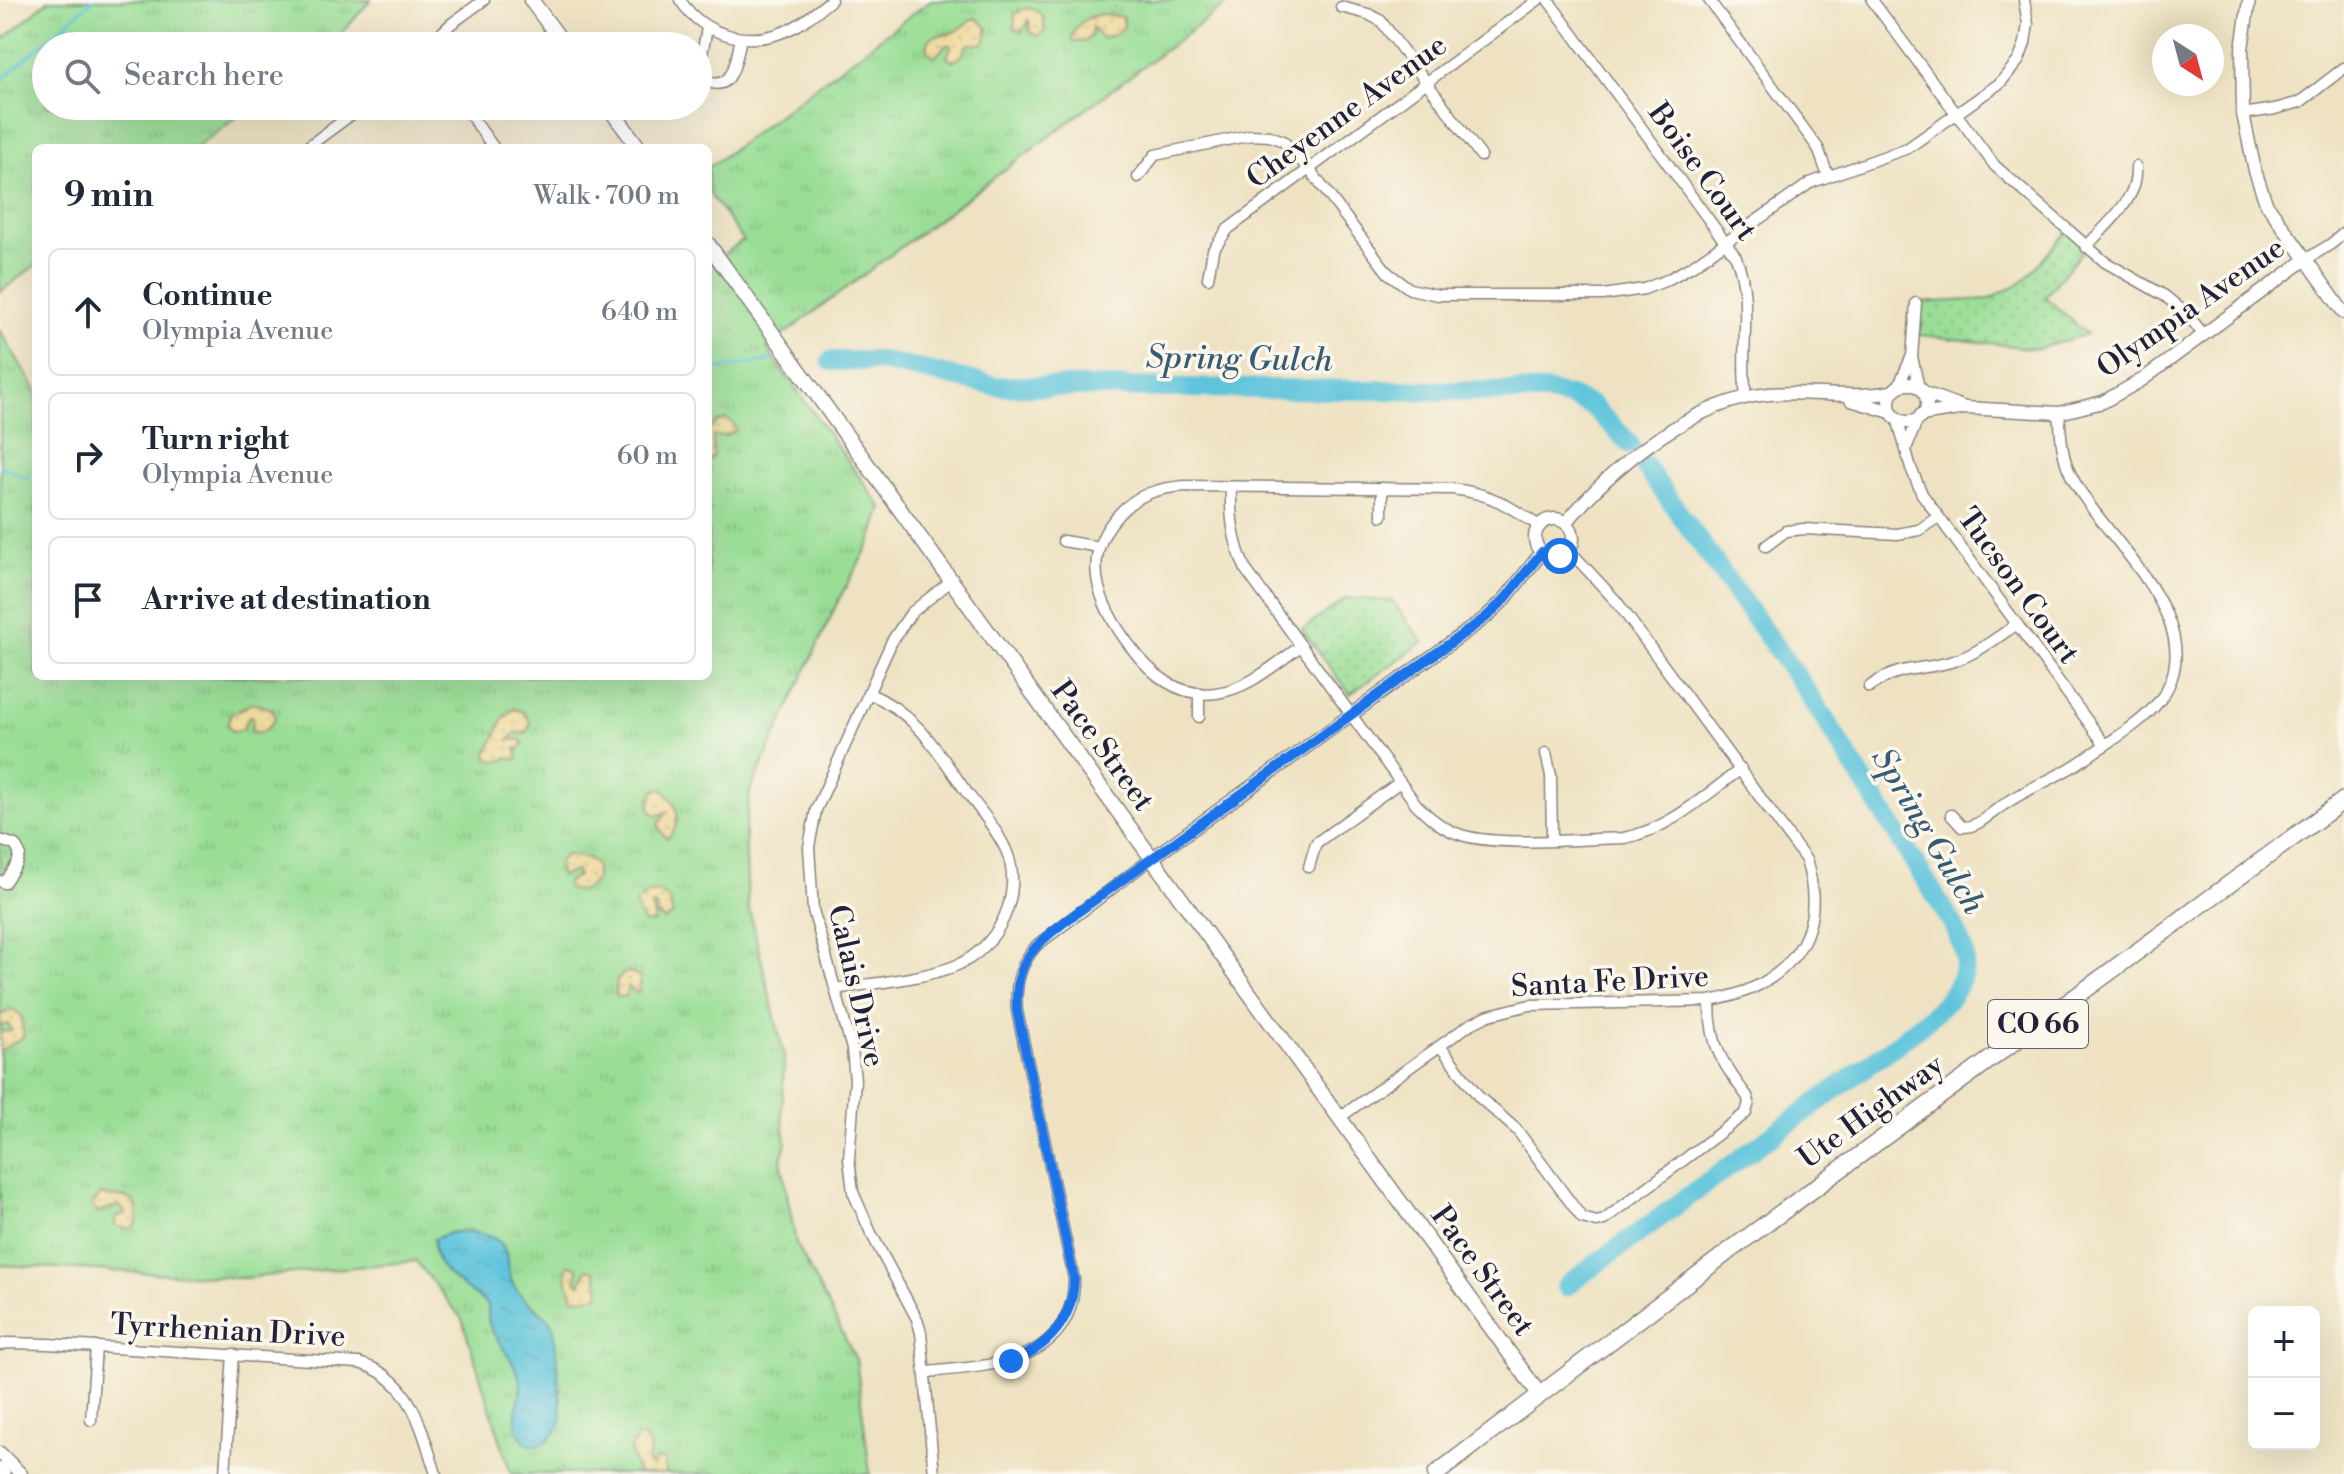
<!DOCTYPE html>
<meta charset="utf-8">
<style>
body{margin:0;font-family:"Libre Bodoni",serif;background:#f2f2f3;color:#1f2937}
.controls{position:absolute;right:24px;bottom:24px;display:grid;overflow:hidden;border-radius:12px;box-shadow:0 8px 32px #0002}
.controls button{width:72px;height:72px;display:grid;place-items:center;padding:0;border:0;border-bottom:2px solid #e0e1e3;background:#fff;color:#1f2937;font:40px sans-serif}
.compass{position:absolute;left:2152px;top:24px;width:72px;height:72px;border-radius:50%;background:#fff;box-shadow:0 8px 32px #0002;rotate:144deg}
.stop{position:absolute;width:24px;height:24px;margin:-18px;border:6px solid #1a73e8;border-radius:50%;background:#fff}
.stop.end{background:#1a73e8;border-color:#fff;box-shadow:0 2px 8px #0008}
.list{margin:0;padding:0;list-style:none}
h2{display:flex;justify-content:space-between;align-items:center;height:104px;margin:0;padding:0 32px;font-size:34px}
h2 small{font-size:26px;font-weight:400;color:#747a83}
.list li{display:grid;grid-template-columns:52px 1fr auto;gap:24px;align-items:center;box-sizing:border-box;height:128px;margin:0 16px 16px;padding:0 16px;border:2px solid #e0e1e3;border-radius:12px}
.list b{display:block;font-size:30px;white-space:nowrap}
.list p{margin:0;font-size:26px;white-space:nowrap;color:#747a83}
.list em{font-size:26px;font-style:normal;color:#747a83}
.icon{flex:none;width:44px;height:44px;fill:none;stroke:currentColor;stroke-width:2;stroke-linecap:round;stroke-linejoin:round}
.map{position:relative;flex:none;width:2344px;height:1474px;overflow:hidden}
.search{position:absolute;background:#fff;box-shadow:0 8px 32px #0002;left:32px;top:32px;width:680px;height:88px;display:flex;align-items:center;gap:20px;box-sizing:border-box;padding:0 28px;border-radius:44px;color:#747a83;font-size:30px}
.panel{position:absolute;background:#fff;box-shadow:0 8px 32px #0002;left:32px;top:144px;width:680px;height:536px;border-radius:12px}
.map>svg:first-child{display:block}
.grass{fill:url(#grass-tufts);stroke:#5e8068;stroke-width:2}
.sand{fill:url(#sand-dots);stroke:#887e6c;stroke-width:2}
.park{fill:url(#park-dots);stroke:#5e8068;stroke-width:2}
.water{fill:url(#water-ripples);stroke:#40738b;stroke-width:2}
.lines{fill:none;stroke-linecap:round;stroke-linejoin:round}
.stream{stroke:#5dc4db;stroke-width:3}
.river{stroke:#5dc4db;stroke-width:20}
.minor-casing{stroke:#88827e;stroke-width:13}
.tertiary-casing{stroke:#88827e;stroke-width:15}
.secondary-casing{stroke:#88827e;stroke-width:17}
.primary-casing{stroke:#88827e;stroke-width:19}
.minor{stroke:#fff;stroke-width:10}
.tertiary{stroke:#fff;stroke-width:12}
.secondary{stroke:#fff;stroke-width:14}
.primary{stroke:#fff;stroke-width:16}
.route{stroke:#1a73e8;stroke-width:10}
.labels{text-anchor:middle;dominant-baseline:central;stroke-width:7;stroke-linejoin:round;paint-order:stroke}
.shield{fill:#fbf7ec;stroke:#636270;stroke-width:2}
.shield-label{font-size:28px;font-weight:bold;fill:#22223b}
.street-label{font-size:30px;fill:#22223b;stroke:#fbf7ec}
.water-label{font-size:32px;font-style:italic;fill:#375b73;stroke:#fbf7ec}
</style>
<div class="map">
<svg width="2344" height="1474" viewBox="0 0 2344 1474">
<defs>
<pattern id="grass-tufts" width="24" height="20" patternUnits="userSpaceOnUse" patternTransform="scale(2)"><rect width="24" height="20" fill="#9ade96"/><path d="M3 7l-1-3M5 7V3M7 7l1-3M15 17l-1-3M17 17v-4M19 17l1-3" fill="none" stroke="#84be82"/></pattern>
<pattern id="sand-dots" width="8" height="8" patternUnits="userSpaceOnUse" patternTransform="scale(2)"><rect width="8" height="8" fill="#eeda9e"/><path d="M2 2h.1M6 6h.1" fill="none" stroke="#ccbb89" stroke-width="1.8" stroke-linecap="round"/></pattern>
<pattern id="park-dots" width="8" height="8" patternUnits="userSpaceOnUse" patternTransform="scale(2)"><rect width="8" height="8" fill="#9ade96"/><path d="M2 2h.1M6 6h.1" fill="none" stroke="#84be82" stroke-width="1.8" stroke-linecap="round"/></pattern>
<pattern id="water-ripples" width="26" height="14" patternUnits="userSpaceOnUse" patternTransform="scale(2)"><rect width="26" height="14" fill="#5dc4db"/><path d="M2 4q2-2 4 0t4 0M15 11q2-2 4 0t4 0" fill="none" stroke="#51a8bd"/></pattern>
</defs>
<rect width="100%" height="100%" fill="#fbf7ec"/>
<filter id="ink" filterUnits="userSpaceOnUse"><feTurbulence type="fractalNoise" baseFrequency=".0125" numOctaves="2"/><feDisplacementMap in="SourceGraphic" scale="16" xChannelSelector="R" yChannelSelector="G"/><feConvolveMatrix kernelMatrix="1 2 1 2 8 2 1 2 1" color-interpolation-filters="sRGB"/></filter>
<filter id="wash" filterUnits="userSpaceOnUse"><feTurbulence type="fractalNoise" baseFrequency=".006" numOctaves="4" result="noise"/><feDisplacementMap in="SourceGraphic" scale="32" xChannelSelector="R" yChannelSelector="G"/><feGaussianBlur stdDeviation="1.8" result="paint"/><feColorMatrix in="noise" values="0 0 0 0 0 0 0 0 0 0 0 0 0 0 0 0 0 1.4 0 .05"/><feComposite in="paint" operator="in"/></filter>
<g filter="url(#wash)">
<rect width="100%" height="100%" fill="#eee2c2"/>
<g class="grass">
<polygon points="49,0 371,0 330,46 46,46 46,106 252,106 195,148 36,148 36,265 0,292 0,42"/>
<polygon points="931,0 1232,0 778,339 778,341 767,349 882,508 871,541 838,601 750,791 745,831 748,905 784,1055 782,1113 786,1142 781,1160 796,1243 856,1359 870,1474 511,1474 462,1319 416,1261 244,1278 0,1265 0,331 36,390 36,676 708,676 708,262 717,255 719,258 743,240 708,192 708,168"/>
</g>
<g class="sand">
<path d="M1025,8c15,1 21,8 19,23l-6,5 -8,-4 -1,-11 -7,11 -8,-3 1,-15z"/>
<path d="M1101,14l22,3 1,10 -10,8 -12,3 -10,-11 -1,9 -5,5 -12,1 -2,-2c2,-16 14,-23 29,-26z"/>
<path d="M976,18l12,10 -4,15 -17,2 -6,12 -8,4 -6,-4 4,-10 -1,-2h-4l-11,12 -8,-5c0,-23 13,-14 27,-20 9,-4 13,-11 22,-14z"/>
<polygon points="726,419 734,424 736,431 725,436 713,436 713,457 708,461 708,431 717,422"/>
<path d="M252,703l20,6 3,8c-4,9 -12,19 -23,14l1,-12 -4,-3 -6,13 -10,3 -6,-8 4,-10z"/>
<path d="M515,709l9,3 7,11 -5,11 -10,-2 -7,8 11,-1 4,6 -8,4 2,8 -2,3 -9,-3 -3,3c-28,4 -14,-13 -8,-24 6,-12 5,-21 19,-27z"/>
<path d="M662,789c16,14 22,32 6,49l-4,-2 -6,-11 9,-13 -11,4c-10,-7 -7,-18 0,-26z"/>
<path d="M567,855l21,3 8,7v13c-6,10 -17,17 -29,10l1,-7 10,-5 -3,-5 -14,5c-4,-8 -3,-18 6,-21z"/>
<polygon points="659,892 669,899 673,915 664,920 657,915 656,906 651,905 655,922 644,924 635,904 649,893"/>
<polygon points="629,972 641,978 639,992 636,993 628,986 626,996 617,997 615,993 617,981 624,973"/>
<polygon points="12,1010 21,1015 24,1036 0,1051 0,1032 12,1031 8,1024 0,1026 0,1015"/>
<path d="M101,1194c17,8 40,-8 36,29l-5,5h-11l-7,-4 3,-8 9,-2 -7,-8 -23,6 -4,-7z"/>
<polygon points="571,1265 578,1269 576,1280 580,1284 587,1269 595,1271 600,1289 598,1296 573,1298 566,1276 567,1266"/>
<polygon points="638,1436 645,1438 650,1447 648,1464 652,1466 657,1459 664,1459 666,1474 638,1474 630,1451"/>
</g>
<g class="park">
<polygon points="2067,231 2086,247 2045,297 2087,334 2038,349 1912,334 1916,303 1990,299 2024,281"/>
<polygon points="1346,598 1392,601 1423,642 1350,694 1302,630"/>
</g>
<path class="water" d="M466,1231c61,9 28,30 52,61 11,14 28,19 36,36l8,90c-2,9 -7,15 -13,21 -16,14 -31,2 -33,-17 -2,-15 8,-27 4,-43 -6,-21 -23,-35 -31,-55 -2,-6 0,-12 -1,-18 -19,-19 -59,-33 -54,-67l15,-6z"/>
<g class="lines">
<g class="stream">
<polyline points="0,81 93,0"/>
<polyline points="708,375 721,368 772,360"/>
<polyline points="0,466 29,478"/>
<polyline points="34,480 36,481"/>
</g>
<g class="river">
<polyline points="831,361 881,361 995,386 1548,392 1571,397 1592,406 1630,444"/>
<path d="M1566,1286l335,-245c24,-21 63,-45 64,-81 0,-11 -8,-25 -12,-36l-146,-233 -162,-225"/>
</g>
</g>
</g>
<g filter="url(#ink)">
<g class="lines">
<g class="minor-casing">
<g id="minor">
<path d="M680,0c26,39 75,49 116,26 12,-7 24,-17 35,-26"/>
<path d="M1548,0l188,257c18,45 3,92 10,139"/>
<polyline points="1709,0 1818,148 1828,176"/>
<polyline points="1872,0 1995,166 2105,262 2165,296 2188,315 2203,334"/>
<polyline points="1341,7 1368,14 1381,21 1481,156"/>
<path d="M707,28l-8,42c2,6 5,11 13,13 23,6 25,-30 29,-45"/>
<polyline points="428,46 451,24 484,0"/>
<polyline points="464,106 494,148"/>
<polyline points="2243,114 2275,109 2300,102 2344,68"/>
<polyline points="306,148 363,106"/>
<polyline points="1138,177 1155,155 1251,135 1270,136 1283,141 1309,169 1388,273 1410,289 1438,295 1603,295 1644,289 1667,280 1692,266 1810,183 1908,148 2000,83 2019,60 2025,43 2028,24 2024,0"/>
<path d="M2086,247c20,-23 53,-47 50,-80"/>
<polyline points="2305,260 2331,244 2344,233"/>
<polyline points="1208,278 1213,250 1228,229 1538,0"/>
<polyline points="1916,303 1912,357 1919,388"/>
<polyline points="1898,387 1911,358"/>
<polyline points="1897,418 1911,468 1922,494 2105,745"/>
<polyline points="1906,449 1918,418"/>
<path d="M1231,487c-1,30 2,55 15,83l170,234c12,12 24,23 40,29 36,15 126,6 168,5 46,-9 80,-42 117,-69"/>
<polyline points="1382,488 1382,516"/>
<polyline points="1063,541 1099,547"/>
<polyline points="1766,546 1786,531 1804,529 1897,534 1919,530 1938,517"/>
<path d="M1301,646c-26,18 -52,43 -85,47 -38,5 -65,-19 -86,-47 -32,-42 -51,-89 -11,-132 18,-20 40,-26 66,-28l267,3c38,4 56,16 87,37"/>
<path d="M1869,687c34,-24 53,-15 88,-27 22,-8 41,-23 60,-36"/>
<polyline points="1199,717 1199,693"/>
<polyline points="1546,753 1551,776 1552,839"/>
<path d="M1951,815l11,12c15,1 25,-11 37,-19 27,-20 57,-29 84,-48 25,-18 58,-35 77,-60 58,-78 -61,-163 -90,-227 -9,-19 -9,-40 -11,-60"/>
<polyline points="0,840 15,845 20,854 17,864 4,883 0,881"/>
<polyline points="1309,867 1316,843 1400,782"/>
<path d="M836,989c36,-6 86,-10 119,-23 43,-17 70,-72 51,-116 -10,-22 -27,-41 -41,-60 -29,-41 -49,-77 -97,-97"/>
<path d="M1440,1046l40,52 37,32 65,88 15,4 7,-2 142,-107 3,-11 -2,-6c-26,-34 -37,-51 -37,-95"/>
<path d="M1339,1118l130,-93 20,-10 41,-10 180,-4c76,-14 120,-63 96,-141l-189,-258 -48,-52"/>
<path d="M0,1345l7,-2 41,1 311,19c53,15 62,65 77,111"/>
<path d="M926,1372c63,-6 148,-8 148,-93l-57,-268c-2,-26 2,-46 20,-66l114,-86"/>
<polyline points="91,1420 96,1347"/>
<polyline points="225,1474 233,1354"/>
<polyline points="934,1474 921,1333 917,1319 871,1233 853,1192 849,1159 855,1080 852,1049 813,910 809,847 816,810 892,641 911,613 951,581"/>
</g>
</g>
<g class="tertiary-casing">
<g id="tertiary">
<polyline points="2249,0 2242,49 2243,114 2255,171 2266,203 2344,313"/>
<circle cx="1908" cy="403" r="19"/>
<polyline points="1924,393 1962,407"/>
<polyline points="1851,400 1891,412"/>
<polyline points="1921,415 1965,408 2059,413 2103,402 2142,380 2305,260"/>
<circle cx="1554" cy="538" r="19"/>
<path d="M1566,523c46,-57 128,-123 203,-129 41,-4 79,6 123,-2"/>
<polyline points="1151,859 1485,618 1505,599 1542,552"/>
<polyline points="0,1453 21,1474"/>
<polyline points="0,1469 4,1474"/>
</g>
</g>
<g class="secondary-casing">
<g id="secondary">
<polyline points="531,0 565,46"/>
<polyline points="608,106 639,148"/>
<polyline points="708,244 1539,1394"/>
</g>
</g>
<g class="primary-casing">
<polyline id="primary" points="1436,1474 1733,1248 2344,800"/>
</g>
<use href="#minor" class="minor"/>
<use href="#tertiary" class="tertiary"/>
<use href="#secondary" class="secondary"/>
<use href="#primary" class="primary"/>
</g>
</g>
<g class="lines" filter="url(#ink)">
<path class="route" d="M1011,1361c37,-13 62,-42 63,-82l-57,-268c-3,-50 17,-66 54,-94l414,-299 20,-19 37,-47 5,3 13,1"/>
</g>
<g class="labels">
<rect class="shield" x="1988" y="1000" width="100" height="48" rx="6"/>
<g class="shield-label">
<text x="2038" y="1024">CO 66</text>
</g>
<g class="street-label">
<text transform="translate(1347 112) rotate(-36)">Cheyenne Avenue</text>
<text transform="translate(1702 172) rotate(54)">Boise Court</text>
<text transform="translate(2191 308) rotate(-35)">Olympia Avenue</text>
<text transform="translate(2018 586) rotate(54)">Tucson Court</text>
<text transform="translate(1102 746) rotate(54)">Pace Street</text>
<text transform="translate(1610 982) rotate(-3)">Santa Fe Drive</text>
<text transform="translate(856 986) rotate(77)">Calais Drive</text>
<text transform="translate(1871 1112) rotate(-36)">Ute Highway</text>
<text transform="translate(1482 1271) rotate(54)">Pace Street</text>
<text transform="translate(228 1331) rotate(3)">Tyrrhenian Drive</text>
</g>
<g class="water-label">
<text transform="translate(1239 359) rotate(1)">Spring Gulch</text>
<text transform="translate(1928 831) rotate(59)">Spring Gulch</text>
</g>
</g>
</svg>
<div class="controls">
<button>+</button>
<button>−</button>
</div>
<svg class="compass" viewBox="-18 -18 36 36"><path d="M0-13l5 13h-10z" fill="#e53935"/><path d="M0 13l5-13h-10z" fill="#747a83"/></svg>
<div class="stop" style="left:1560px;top:556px"></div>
<div class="stop end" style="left:1011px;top:1361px"></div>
<div class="search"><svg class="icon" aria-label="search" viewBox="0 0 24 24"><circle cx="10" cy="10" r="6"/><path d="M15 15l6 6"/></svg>Search here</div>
<section class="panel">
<h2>9 min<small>Walk · 700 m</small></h2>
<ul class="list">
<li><svg class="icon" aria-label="ahead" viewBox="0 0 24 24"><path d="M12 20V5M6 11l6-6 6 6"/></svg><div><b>Continue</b><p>Olympia Avenue</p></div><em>640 m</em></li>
<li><svg class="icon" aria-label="right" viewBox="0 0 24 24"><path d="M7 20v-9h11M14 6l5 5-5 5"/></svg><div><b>Turn right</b><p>Olympia Avenue</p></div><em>60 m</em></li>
<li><svg class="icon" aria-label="arrive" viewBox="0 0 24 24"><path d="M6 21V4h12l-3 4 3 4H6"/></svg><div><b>Arrive at destination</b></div></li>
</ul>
</section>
</div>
